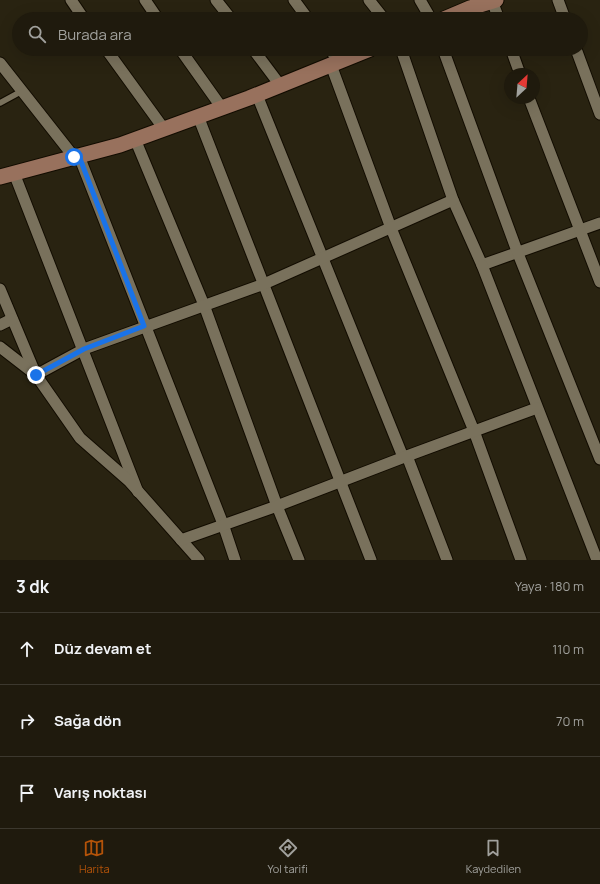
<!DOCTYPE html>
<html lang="tr">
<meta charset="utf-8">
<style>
body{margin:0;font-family:Manrope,sans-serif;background:#272316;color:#f1f3f6}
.compass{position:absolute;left:504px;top:68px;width:36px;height:36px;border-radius:50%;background:#1f1a0d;box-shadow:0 4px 16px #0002;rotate:26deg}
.stop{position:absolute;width:12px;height:12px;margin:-9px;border:3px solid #1a73e8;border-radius:50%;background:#fff}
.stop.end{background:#1a73e8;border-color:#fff;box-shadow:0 1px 4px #0008}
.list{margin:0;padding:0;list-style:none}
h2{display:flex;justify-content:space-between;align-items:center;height:52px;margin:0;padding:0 16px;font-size:17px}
h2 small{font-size:13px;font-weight:400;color:#a1a19d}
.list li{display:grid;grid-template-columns:26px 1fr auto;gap:12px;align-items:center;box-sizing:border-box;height:72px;padding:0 16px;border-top:1px solid #3c382e}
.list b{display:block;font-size:15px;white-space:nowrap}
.list em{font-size:13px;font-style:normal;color:#a1a19d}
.icon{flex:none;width:22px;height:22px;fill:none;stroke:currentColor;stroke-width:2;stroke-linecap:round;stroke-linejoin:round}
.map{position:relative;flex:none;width:600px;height:560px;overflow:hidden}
.search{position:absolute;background:#1f1a0d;box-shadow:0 4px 16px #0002;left:12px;right:12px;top:12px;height:44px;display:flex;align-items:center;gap:10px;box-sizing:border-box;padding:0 14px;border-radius:22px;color:#a1a19d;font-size:15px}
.sheet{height:268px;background:#1f1a0d}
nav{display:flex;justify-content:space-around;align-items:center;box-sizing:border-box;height:56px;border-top:1px solid #3c382e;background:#1f1a0d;font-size:11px;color:#a1a19d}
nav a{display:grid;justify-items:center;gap:2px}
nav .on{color:#b45309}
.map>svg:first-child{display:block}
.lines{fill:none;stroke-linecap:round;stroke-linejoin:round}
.lane-casing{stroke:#120c00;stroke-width:8}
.street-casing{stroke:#120c00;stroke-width:13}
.secondary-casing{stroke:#120c00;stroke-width:17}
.lane{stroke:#79715c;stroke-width:5.5}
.street{stroke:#79715c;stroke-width:11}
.secondary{stroke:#98715d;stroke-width:15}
.route{stroke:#1a73e8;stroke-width:5}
</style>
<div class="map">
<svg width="600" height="560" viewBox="0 0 600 560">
<rect width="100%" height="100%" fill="#292311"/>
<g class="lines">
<g class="lane-casing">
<polyline id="lane" points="0,103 22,91"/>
</g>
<g class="street-casing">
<g id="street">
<polyline points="71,0 84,19"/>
<polyline points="145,0 158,19"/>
<polyline points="216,0 231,19"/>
<polyline points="294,0 308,19"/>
<polyline points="369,0 384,19"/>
<polyline points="420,0 431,19"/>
<polyline points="558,0 565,19"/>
<polyline points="492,1 499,19"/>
<polyline points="106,49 164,129"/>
<polyline points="180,49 222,108"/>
<polyline points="253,49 280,85"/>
<polyline points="330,49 339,62"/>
<polyline points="401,49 453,200 482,265 600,223"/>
<polyline points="443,49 517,251 600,459"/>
<polyline points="511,49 520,74"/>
<polyline points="576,49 600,114"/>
<polyline points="0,63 74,157"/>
<polyline points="331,65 391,228 474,431 521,560"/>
<polyline points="257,95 403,457"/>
<polyline points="529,98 600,282"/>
<polyline points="198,116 371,560"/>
<polyline points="135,139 204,305 277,506 299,560"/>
<polyline points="79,156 223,524 235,560"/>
<polyline points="14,173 138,492"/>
<polyline points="482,265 597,560"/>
<polyline points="0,289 36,375 80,438 129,481 199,560"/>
<polyline points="0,325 12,319"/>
<polyline points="0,347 36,375 84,349 264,284 453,200"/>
<polyline points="407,456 447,560"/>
<polyline points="181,540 277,506 407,456 537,408"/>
</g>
</g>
<g class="secondary-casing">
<g id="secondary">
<polyline points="444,19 470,8 496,0"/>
<polyline points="0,177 120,145 249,98 370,49"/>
</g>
</g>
<use href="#lane" class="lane"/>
<use href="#street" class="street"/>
<use href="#secondary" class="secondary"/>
</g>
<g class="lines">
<polyline class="route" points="36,375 84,349 144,326 79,156 74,157"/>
</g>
</svg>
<svg class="compass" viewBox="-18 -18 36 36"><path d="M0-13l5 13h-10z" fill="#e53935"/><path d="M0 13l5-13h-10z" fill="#a1a19d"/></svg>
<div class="stop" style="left:74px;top:157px"></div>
<div class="stop end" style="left:36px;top:375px"></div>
<div class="search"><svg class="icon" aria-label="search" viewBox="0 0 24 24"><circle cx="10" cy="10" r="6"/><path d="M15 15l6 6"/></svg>Burada ara</div>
</div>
<section class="sheet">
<h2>3 dk<small>Yaya · 180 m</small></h2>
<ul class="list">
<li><svg class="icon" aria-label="ahead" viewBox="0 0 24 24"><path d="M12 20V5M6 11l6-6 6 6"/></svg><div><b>Düz devam et</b></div><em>110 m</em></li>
<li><svg class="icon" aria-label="right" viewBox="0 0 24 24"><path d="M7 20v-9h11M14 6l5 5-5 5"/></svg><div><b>Sağa dön</b></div><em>70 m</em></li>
<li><svg class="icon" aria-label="arrive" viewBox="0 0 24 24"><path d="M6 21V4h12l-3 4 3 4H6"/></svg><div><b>Varış noktası</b></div></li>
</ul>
</section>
<nav>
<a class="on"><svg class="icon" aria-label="map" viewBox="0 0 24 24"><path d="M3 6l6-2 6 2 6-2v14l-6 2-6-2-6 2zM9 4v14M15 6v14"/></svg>Harita</a>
<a><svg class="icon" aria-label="directions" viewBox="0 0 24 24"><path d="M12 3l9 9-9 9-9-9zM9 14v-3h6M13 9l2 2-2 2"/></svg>Yol tarifi</a>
<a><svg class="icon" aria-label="saved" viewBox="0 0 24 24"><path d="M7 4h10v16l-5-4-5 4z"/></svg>Kaydedilen</a>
</nav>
